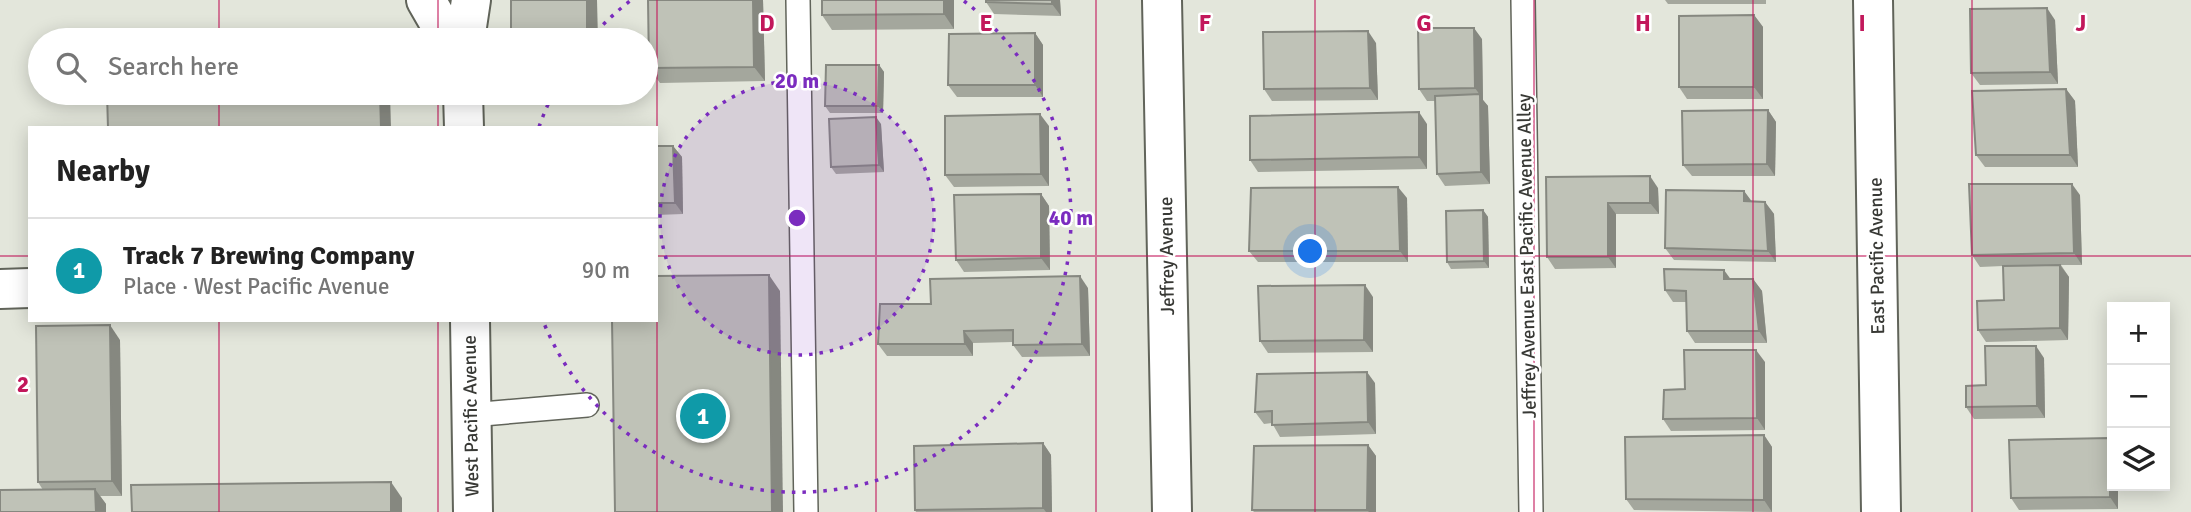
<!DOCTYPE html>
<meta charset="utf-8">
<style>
body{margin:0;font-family:Signika,sans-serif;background:#f2f2f2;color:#222}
.controls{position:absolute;right:21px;bottom:21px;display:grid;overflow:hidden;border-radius:0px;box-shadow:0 4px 18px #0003}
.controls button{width:63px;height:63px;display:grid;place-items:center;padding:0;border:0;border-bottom:2px solid #e0e0e0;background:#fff;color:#222;font:35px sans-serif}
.you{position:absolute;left:1311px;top:252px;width:24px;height:24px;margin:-18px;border:5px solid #fff;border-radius:50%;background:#1a73e8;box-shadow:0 0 0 10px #1a73e833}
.badge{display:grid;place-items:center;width:46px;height:46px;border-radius:50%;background:#6b36ad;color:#fff;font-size:23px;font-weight:700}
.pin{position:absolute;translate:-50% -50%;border:4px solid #fff;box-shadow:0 2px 7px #0006}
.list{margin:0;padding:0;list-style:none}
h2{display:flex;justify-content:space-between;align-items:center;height:91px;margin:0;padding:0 28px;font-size:30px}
h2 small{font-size:23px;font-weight:400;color:#767676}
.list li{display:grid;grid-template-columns:46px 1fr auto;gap:21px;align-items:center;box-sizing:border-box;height:105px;padding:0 28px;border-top:2px solid #e0e0e0}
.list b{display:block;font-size:26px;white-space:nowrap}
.list p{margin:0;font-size:23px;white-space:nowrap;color:#767676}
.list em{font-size:23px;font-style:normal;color:#767676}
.icon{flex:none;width:38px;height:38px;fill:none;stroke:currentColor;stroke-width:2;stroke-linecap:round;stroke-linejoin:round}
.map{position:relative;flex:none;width:2191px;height:512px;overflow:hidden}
.search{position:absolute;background:#fff;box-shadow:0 4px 18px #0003;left:28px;top:28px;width:630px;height:77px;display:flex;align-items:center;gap:18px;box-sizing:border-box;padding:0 24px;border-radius:38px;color:#767676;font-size:26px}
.panel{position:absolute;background:#fff;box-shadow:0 4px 18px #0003;left:28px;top:126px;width:630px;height:196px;border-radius:0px}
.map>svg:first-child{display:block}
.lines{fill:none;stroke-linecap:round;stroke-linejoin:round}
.lane-casing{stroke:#61645a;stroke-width:26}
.street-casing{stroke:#61645a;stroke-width:42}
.lane{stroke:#fff;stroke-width:23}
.street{stroke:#fff;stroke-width:38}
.wall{fill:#a4a79d}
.shaded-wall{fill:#868880}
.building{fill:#bfc2b7;stroke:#868880;stroke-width:2}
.grid{fill:none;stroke:#c2185b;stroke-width:2;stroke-opacity:0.55}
.ring{fill:none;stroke:#7b2cbf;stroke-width:3.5;stroke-dasharray:3.5 7}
.labels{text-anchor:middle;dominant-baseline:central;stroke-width:5;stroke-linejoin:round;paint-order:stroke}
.street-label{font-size:19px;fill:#383935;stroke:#fff}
.grid-label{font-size:23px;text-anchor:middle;font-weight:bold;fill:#c2185b;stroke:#fff;stroke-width:5;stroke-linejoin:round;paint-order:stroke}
.centre{fill:#7b2cbf;stroke:#fff;stroke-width:3.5}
.ring-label{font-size:21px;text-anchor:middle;font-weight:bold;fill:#7b2cbf;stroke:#fff;stroke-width:5;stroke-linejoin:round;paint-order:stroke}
</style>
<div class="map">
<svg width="2191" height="512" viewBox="0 0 2191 512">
<rect width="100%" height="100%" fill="#e3e6db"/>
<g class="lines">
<g class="lane-casing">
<g id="lane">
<polyline points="798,0 806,512"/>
<polyline points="1523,0 1531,512"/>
<polyline points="471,415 587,405"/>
</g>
</g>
<g class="street-casing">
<g id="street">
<polyline points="426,0 449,40"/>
<polyline points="1162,0 1172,512"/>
<polyline points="1873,0 1881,512"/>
<polyline points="465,40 471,0"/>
<polyline points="463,93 464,128"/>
<polyline points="0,289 30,288"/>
<polyline points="470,320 473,512"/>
</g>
</g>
<use href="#lane" class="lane"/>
<use href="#street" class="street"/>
</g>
<g class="wall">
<polygon points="763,0 765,81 660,83 649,68"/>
<polygon points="954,0 954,29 832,30 822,15"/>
<polygon points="1060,0 1061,16 994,14 986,2"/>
<polygon points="1665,0 1766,0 1766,4 1668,4"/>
<polygon points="1754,15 1763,27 1763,99 1687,99 1679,87"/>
<polygon points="2055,20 2058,84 1980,85 1971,73"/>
<polygon points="1035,33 1043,45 1043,97 957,97 948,85"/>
<polygon points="1482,39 1483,100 1488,106 1490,184 1445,186 1437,174 1435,101 1427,101 1419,89"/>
<polygon points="1376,43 1378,100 1272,101 1264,89"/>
<polygon points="879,65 884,72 883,113 830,113 825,106"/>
<polygon points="2066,89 2075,101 2078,167 1985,167 1976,155"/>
<polygon points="1768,110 1776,122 1775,176 1692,176 1683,165"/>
<polygon points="881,124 884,172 836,174 831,167"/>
<polygon points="1427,124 1427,169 1258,172 1250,160"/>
<polygon points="1049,126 1049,186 954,187 945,175"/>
<polygon points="656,146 673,146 682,157 683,214 656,215"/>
<polygon points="1546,177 1658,188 1659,214 1616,214 1616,268 1555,269 1547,257"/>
<polygon points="1744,191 1751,201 1765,202 1774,214 1776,262 1674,260 1665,248"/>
<polygon points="1041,194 1049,206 1050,270 964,272 956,260"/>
<polygon points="2080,195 2082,265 2061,265 2069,277 2068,340 1986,342 1978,330 2004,300 2003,266 1980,267 1972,255"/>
<polygon points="1407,198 1408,262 1258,262 1249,251"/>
<polygon points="1483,210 1488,217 1489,268 1451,269 1447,262"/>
<polygon points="1731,279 1753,279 1762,291 1767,343 1695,343 1687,331 1686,302 1673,302 1665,290"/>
<polygon points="1088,288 1090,356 1022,357 1013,345 1013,342 973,343 973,356 887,356 878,344 931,304"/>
<polygon points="1373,297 1373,352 1268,353 1260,341"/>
<polygon points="120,340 122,496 100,496 106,504 106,512 0,512 43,490 38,482"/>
<polygon points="2044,358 2045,418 1974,419 1966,407 1986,385"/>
<polygon points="1765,362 1765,430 1671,431 1663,419 1685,389"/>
<polygon points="1375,383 1376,434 1280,437 1272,423 1264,424 1255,412"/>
<polygon points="1764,435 1772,447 1772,512 1634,510 1626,499"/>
<polygon points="2110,438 2112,442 2112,486 2118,486 2118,509 2019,510 2011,498"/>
<polygon points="1043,443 1051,455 1052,512 916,512 915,510"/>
<polygon points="1368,445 1376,456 1376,512 1254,512 1252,510"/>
</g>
<g class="shaded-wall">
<polygon points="587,0 597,0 598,40 587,40"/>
<polygon points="753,0 763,0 765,81 754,67"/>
<polygon points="944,0 954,0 954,29 944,14"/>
<polygon points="1052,0 1060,0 1061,16 1052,4"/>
<polygon points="2047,8 2055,20 2058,84 2050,72"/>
<polygon points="1754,15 1763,27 1763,99 1754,87"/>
<polygon points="1474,28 1482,39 1483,100 1488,106 1490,184 1481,172 1480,95 1475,88"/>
<polygon points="1368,31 1376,43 1378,100 1370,88"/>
<polygon points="1035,33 1043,45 1043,97 1035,85"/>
<polygon points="879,65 884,72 883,113 878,106"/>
<polygon points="2066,89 2075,101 2078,167 2070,155"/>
<polygon points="380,93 390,93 391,128 381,128"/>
<polygon points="1768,110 1776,122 1775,176 1767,164"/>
<polygon points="1419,112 1427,124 1427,169 1419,157"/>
<polygon points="1040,114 1049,126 1049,186 1041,174"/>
<polygon points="876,117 881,124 884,172 879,165"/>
<polygon points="673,146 682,157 683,214 675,203"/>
<polygon points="1650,176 1658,188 1659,214 1650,203"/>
<polygon points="2072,184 2080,195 2082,265 2074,253"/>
<polygon points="1398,187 1407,198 1408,262 1400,251"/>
<polygon points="1744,191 1753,203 1744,201"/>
<polygon points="1041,194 1049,206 1050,270 1041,258"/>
<polygon points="1765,202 1774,214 1776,262 1768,251"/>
<polygon points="1608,203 1616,214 1616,268 1608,257"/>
<polygon points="1483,210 1488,217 1489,268 1484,261"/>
<polygon points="2060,265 2069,277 2068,340 2060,328"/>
<polygon points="1724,270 1732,281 1724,279"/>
<polygon points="769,275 780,291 783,512 772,512"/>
<polygon points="1080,276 1088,288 1090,356 1082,344"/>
<polygon points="1753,279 1762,291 1767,343 1759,331"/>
<polygon points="1365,285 1373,297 1373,352 1364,340"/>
<polygon points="110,325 120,340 122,496 112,481"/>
<polygon points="964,331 973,343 973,356 965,344"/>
<polygon points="2036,346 2044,358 2045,418 2037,406"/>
<polygon points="1756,350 1765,362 1765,430 1757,418"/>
<polygon points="1367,372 1375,383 1376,434 1368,422"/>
<polygon points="1764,435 1772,447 1772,512 1764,500"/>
<polygon points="2110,438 2112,442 2112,486 2118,486 2118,509 2110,497"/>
<polygon points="1043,443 1051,455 1052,512 1046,512 1043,508"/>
<polygon points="1368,445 1376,456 1376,512 1369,512 1367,510"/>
<polygon points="391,482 402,498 402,512 391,512"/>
<polygon points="95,489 106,504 106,512 96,512"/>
</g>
<g class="building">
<rect x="511" y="0" width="76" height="40"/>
<polygon points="648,0 753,0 754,67 649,68"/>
<polygon points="822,0 944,0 944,14 822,15"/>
<polygon points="986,0 1052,0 1052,4 986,2"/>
<polygon points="2047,8 2050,72 1971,73 1970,9"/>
<polygon points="1754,15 1754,87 1679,87 1679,16"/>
<polygon points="1418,28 1474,28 1475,88 1419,89"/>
<polygon points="1368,31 1370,88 1264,89 1263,32"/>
<polygon points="1035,33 1035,85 948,85 949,34"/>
<polygon points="826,65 879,65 878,106 825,106"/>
<polygon points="2066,89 2070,155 1976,155 1972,91"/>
<polygon points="107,93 380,93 381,128 108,128"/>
<polygon points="1480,94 1481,172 1437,174 1435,96"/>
<polygon points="1768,110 1767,164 1683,165 1682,111"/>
<polygon points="1419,112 1419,157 1250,160 1250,116"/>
<polygon points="1040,114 1041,174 945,175 945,116"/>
<polygon points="876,117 879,165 831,167 829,119"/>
<polygon points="656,146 673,146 675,203 656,203"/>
<polygon points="1650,176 1650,203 1608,203 1608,257 1547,257 1546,177"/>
<polygon points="1969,184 2072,184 2074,253 1972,255"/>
<polygon points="1398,187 1400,251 1249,251 1251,188"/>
<polygon points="1666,190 1744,191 1744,201 1765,202 1768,251 1665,248"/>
<polygon points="1041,194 1041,258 956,260 954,195"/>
<polygon points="1483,210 1484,261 1447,262 1446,211"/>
<polygon points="2060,265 2060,328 1978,330 1977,301 2004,300 2003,266"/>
<polygon points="1664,269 1724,270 1724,279 1753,279 1759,331 1687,331 1686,291 1665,290"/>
<polygon points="769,275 772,512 615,512 612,320 656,320 656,276"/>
<polygon points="1080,276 1082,344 1013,345 1013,330 964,331 965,344 878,344 880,304 931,304 930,279"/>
<polygon points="1365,285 1364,340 1260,341 1258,286"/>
<polygon points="110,325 112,481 38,482 36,326"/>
<polygon points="1985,346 2036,346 2037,406 1966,407 1966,386 1986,385"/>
<polygon points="1684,350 1756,350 1757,418 1663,419 1664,390 1685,389"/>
<polygon points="1367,372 1368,422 1272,425 1272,411 1255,412 1257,374"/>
<polygon points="1764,435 1764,500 1626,499 1625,437"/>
<polygon points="2110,438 2110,497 2011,498 2009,440"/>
<polygon points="1043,443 1043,508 915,510 914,446"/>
<polygon points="1368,445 1367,510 1252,510 1254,446"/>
<polygon points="391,482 391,512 132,512 131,485"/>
<polygon points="95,489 96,512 0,512 0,490"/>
</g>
<path class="grid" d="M219,0v40M438,0v40M657,0v512M876,0v512M1096,0v512M1315,0v512M1534,0v512M1753,0v512M1972,0v512M219,93v35M438,93v35M0,256h30M656,256h1535M219,320v192M438,320v192"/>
<circle cx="797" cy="218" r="137" fill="#7b2cbf" fill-opacity=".12"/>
<g class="ring">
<circle cx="797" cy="218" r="137"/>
<path d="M539 127A274 274 0 0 1 553 94M589 40A274 274 0 0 1 630 1M964 1A274 274 0 1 1 543 321"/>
</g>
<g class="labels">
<g class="street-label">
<text transform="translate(1167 256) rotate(-91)">Jeffrey Avenue</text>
<text transform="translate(1527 256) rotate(-91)">Jeffrey Avenue East Pacific Avenue Alley</text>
<text transform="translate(1877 256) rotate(-91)">East Pacific Avenue</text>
<text transform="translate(471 416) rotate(-91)">West Pacific Avenue</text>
</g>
</g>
<g class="grid-label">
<text x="767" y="31">D</text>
<text x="986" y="31">E</text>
<text x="1205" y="31">F</text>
<text x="1424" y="31">G</text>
<text x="1643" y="31">H</text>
<text x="1862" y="31">I</text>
<text x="2081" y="31">J</text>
<text x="23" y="392">2</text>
</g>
<circle cx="797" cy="218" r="10" class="centre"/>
<g class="ring-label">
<text x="797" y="88">20 m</text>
<text x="1071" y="225">40 m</text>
</g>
</svg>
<div class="controls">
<button>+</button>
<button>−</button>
<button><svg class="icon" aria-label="layers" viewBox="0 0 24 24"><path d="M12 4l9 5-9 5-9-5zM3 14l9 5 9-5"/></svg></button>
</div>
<div class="you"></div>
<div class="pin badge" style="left:703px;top:416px;background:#0f9aa8">1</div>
<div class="search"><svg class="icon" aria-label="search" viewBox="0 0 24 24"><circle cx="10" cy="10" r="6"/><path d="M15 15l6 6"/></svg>Search here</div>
<section class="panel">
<h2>Nearby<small></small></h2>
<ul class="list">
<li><span class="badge" style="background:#0f9aa8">1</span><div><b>Track 7 Brewing Company</b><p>Place · West Pacific Avenue</p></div><em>90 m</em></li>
</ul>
</section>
</div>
